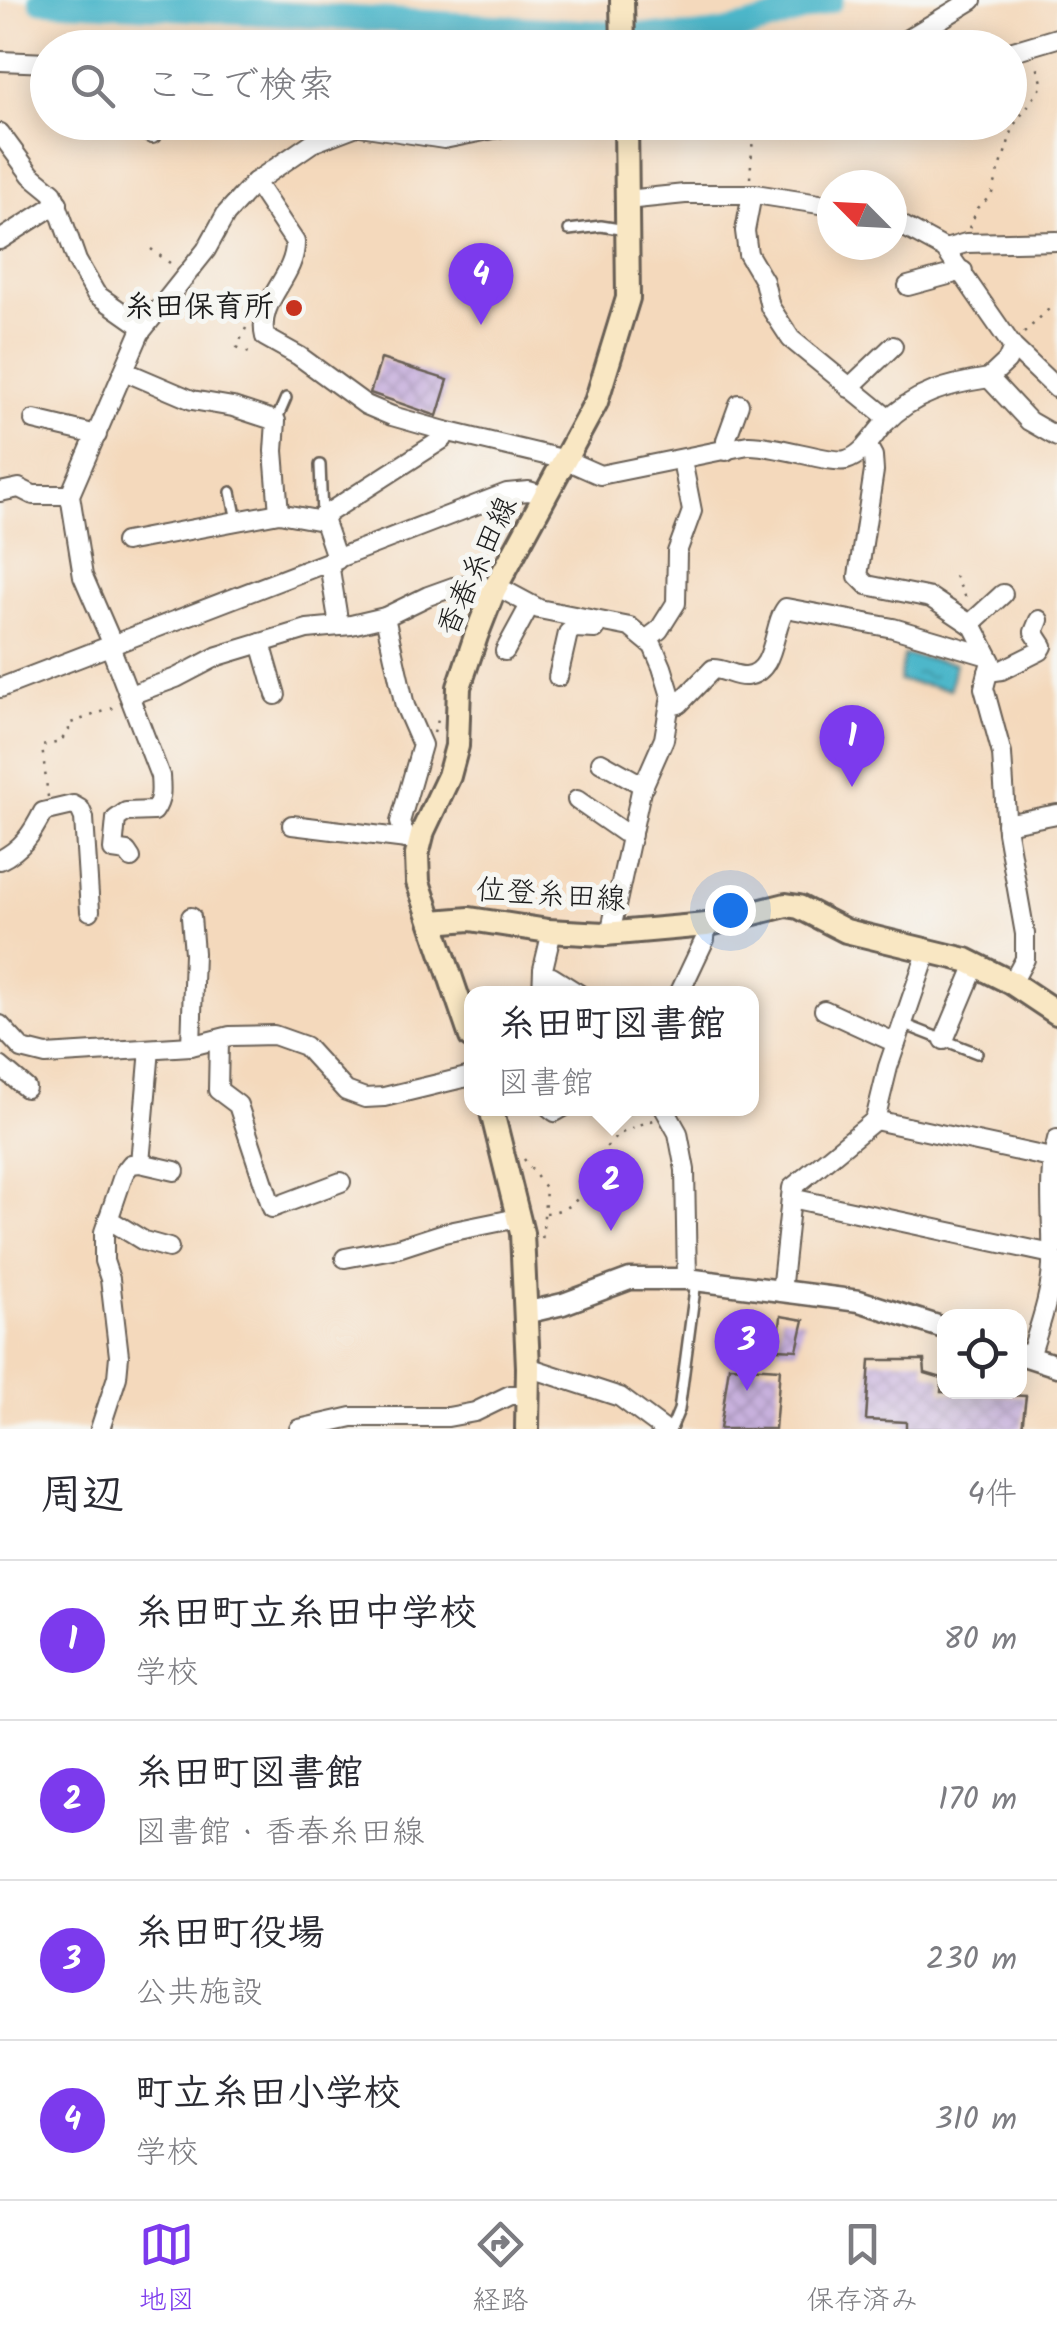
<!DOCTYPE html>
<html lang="ja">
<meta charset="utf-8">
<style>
body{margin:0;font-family:Kalam,"Klee One",sans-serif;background:#f7f7f7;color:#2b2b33}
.controls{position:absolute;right:30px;bottom:30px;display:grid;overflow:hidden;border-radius:20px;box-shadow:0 5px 25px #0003}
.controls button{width:90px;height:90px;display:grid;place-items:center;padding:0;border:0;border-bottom:2px solid #e1e1e2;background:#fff;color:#2b2b33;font:50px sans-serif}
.compass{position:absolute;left:817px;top:170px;width:90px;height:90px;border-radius:50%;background:#fff;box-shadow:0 5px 25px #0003;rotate:294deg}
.you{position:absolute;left:730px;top:910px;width:35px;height:35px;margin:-25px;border:8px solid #fff;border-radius:50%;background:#1a73e8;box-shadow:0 0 0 15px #1a73e833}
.badge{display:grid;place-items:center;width:65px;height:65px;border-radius:50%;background:#7c3aed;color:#fff;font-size:32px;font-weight:700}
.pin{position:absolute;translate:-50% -82px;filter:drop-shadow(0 2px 5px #0008)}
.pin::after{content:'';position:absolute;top:52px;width:35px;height:30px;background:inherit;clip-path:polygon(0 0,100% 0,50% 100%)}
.popup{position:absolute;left:464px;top:986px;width:295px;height:130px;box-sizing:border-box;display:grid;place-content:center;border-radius:20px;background:#fff;filter:drop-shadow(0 2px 8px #0005);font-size:32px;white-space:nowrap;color:#7c7c81}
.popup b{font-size:38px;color:#2b2b33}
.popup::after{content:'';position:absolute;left:50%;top:100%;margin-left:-20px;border:20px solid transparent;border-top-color:#fff}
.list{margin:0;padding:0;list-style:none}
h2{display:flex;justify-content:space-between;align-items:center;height:130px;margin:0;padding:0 40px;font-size:42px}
h2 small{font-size:32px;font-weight:400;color:#7c7c81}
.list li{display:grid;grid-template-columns:65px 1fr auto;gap:30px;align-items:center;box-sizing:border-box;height:160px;padding:0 40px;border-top:2px solid #e1e1e2}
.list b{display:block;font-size:38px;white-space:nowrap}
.list p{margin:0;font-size:32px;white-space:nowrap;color:#7c7c81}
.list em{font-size:32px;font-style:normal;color:#7c7c81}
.icon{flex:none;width:55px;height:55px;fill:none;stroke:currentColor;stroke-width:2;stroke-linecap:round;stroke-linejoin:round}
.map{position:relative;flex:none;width:1057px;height:1429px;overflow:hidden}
.search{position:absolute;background:#fff;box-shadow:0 5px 25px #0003;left:30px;right:30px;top:30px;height:110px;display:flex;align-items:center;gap:25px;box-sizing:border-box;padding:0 35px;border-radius:55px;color:#7c7c81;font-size:38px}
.sheet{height:770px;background:#fff}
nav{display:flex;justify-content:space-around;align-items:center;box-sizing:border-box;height:140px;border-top:2px solid #e1e1e2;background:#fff;font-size:28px;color:#7c7c81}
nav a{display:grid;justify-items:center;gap:5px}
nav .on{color:#7c3aed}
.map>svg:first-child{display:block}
.water{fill:url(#water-ripples);stroke:#346a73;stroke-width:2.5}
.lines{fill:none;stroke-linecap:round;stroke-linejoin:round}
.river{stroke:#4db7ca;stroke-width:25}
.building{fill:url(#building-cross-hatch)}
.service-casing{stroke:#685e54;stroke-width:14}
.minor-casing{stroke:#685e54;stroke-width:22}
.tertiary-casing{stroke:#685e54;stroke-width:25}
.secondary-casing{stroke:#685e54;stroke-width:28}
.path{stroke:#685e54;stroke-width:2.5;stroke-dasharray:2.5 8;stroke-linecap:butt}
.service{stroke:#fff;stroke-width:9}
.minor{stroke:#fff;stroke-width:18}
.tertiary{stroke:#fff;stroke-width:20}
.secondary{stroke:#f9e7c3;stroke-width:22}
.poi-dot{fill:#c8321e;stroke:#f6f6f2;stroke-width:4}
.labels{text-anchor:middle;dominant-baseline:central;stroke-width:10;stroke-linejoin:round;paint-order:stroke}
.poi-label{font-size:30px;font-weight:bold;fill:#1c1c1c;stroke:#f6f6f2;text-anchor:end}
.street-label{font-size:30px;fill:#1c1c1c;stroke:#f6f6f2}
</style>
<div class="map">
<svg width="1057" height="1429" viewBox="0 0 1057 1429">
<defs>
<pattern id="water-ripples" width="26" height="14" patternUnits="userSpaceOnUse" patternTransform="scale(2.5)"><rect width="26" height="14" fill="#4db7ca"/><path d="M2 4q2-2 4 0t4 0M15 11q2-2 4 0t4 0" fill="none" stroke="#3f94a3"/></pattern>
<pattern id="building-cross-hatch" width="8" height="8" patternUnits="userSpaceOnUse" patternTransform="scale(2.5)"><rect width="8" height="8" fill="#c8b1dd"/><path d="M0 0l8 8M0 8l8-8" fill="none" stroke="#ab98bd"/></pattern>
</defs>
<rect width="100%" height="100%" fill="#f6f6f2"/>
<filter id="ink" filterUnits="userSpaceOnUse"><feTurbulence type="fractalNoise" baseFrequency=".01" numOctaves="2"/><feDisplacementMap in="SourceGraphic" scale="20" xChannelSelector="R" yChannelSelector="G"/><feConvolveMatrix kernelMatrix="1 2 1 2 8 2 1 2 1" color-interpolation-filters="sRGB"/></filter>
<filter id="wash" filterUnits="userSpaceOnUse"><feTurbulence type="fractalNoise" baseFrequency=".0048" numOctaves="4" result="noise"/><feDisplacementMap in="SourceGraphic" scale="40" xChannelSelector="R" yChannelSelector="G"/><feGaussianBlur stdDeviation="2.25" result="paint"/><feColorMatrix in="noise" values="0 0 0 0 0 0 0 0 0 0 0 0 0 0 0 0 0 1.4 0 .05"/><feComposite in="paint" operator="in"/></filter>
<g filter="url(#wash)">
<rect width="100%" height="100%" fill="#f4d9bc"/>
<polygon class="water" points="904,655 955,663 950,689 899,681"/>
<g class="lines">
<path class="river" d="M41,0l634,37c56,0 104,-19 156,-37"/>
</g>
<g id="blocks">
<g class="building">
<polygon points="381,359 448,380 437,416 370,393"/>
<polygon points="781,1316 804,1320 797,1350 778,1349"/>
<polygon points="870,1360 924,1360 925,1373 942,1378 941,1392 1026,1396 1022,1429 906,1429 906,1422 866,1420"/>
<polygon points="729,1366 780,1369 775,1429 720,1429"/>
</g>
</g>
</g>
<g filter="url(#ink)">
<use href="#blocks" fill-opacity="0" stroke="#685e54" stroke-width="2.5"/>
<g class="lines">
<g class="service-casing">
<g id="service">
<polyline points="569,230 601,226 626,230"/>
<polyline points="276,421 286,398"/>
<polyline points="320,465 322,516"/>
<polyline points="231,492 237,520"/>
<polyline points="903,1024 977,1053"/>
<polyline points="671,1429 679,1410 696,1281"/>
</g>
</g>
<g class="minor-casing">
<g id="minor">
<polyline points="893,48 972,0"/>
<polyline points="1010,52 1057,38"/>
<polyline points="0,61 48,63"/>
<polyline points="88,122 136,127 152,134"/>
<polyline points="347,124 444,139 529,122"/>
<polyline points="0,133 31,175 53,193 77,261 96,294 143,327"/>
<path d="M255,182l40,60c1,36 -39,58 -30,95l34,19 67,49 26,11 53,15"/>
<polyline points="752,194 745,231 748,254 764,281 770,307 791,339 889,419"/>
<polyline points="626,200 685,194 755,194 832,206"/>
<polyline points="892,220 945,249 1013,347 1057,389"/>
<polyline points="0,240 58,203"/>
<polyline points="945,249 966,243 1057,241"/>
<polyline points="908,286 963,271"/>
<polyline points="124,371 192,400 233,407 276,421 274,451 279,513"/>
<polyline points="989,378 1029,421 1057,437"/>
<polyline points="849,388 893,346"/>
<polyline points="34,420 97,435"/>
<polyline points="867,445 873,456 874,471 858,576 867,585 931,598 973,626 991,661 984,688 1002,754 1007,832 1025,934 1025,959 1012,983"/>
<polyline points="726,451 726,440 739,404"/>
<polyline points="0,492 19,488 33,495 70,495"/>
<polyline points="322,516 337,560"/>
<path d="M125,542l154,-29 38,7 126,-81 2,-8 121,29 34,15 148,-30c26,-1 83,19 98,15 18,-5 27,-25 39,-37 28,-30 65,-39 104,-45l18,-17 6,-14"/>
<polyline points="329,563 339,626"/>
<polyline points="496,586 539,609 630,627 653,646 662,667 671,696 664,739 641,791 610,934"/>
<polyline points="385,617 405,706 422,745 400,822 406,839"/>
<polyline points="970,624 1003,594"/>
<polyline points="647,639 659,630 676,603 677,552 692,511 682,460"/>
<polyline points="261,643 276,695"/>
<polyline points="113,645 83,576 70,495 140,333 206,250 226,214 255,182 312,143 354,127"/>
<path d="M110,646l50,130c1,13 2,24 -6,35l-28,1 -10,7 -3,31 14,2 4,6"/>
<polyline points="505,651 530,605"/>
<polyline points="988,672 1002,670 1040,651 1043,646 1034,632 1039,620"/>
<polyline points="558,677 568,633 574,628 595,629"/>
<polyline points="0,688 507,493 529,491 545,496"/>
<polyline points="130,695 176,678 218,656 307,629 351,625 385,617 428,596 453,587 478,585 494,590"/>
<path d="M670,706l9,-2 34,-35c12,0 22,8 33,7 31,-3 26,-51 40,-68l107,20 95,28"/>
<polyline points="601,762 644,786"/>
<polyline points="577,800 623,832 632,835"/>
<polyline points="1006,824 1057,814"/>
<polyline points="292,825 415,840"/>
<path d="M0,860c22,-11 32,-26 43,-48l30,-7 7,4 4,9 6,93"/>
<polyline points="191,917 194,953 191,1046"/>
<polyline points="543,977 552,977 579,994"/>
<polyline points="542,994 543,969 552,931"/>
<polyline points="679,994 705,939 706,925"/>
<polyline points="824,1010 896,1043"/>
<polyline points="0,1025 22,1049 46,1055 191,1046 230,1036 274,1035 305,1046 346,1091 365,1098 384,1097 471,1076"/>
<polyline points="944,1040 976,964"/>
<polyline points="219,1041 218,1090 238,1105 272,1208 341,1182"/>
<polyline points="0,1066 26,1088"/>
<polyline points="550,1108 555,1112 562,1108"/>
<polyline points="664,1108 678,1133 685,1170 687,1279"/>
<polyline points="875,1120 1051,1158"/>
<polyline points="140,1163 175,1171"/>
<polyline points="791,1198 1052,1254"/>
<polyline points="108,1219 144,1241 169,1248"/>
<polyline points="345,1258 398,1248 444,1233 518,1218"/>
<polyline points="781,1292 792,1188 875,1120 888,1067 928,950"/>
<path d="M1030,1357c9,-30 21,-61 22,-92 2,-43 -6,-85 5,-126"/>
<polyline points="528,1367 620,1397 663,1429"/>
<polyline points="100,1429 117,1377 119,1356 110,1279 104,1261 104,1232 124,1173 131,1164 140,1163 150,1049"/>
<polyline points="299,1429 352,1417 448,1417 475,1412 510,1395 528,1395"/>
</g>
</g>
<g class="tertiary-casing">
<g id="tertiary">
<polyline points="525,1313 563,1304 630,1279 687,1279 859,1301 944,1328"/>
<polyline points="1020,1354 1057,1366"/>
</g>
</g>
<g class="secondary-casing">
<g id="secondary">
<polyline points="622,0 623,48"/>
<polyline points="433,922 470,919 548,931 605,934 706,925 786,905 799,907 846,931 966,960 1012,983 1057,1013"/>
<polyline points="471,1037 418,882 417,855 423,831 449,776 457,746 459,687 476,636 494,590 596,402 628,298 626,122"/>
<polyline points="491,1108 522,1233 528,1367 527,1429"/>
</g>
</g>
<g class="path">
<polyline points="750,178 754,122"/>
<polyline points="970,228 977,208 991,196 1014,125 1043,85 1036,63"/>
<polyline points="151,249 174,266"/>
<polyline points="192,294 246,325"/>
<polyline points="246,328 237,347 249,353 256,351"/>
<polyline points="1024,333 1050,308"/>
<polyline points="955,576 969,604"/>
<polyline points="434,733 439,717"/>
<polyline points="48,797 42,746 60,742 69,730 68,724 116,707"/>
<polyline points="524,1159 546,1189 542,1243"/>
<path d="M546,1213c48,-6 38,-44 66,-72 11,-11 26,-16 42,-21"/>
</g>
<use href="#service" class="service"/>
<use href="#minor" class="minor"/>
<use href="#tertiary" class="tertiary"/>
<use href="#secondary" class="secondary"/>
</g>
</g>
<circle class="poi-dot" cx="294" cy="308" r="10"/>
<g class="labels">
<g class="poi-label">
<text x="274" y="308">糸田保育所</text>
</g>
<g class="street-label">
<text transform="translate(478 567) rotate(-65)">香春糸田線</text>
<text transform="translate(551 896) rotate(4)">位登糸田線</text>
</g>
</g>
</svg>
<div class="controls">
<button><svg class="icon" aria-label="locate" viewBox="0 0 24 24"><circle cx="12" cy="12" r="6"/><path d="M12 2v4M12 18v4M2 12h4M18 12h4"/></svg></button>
</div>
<svg class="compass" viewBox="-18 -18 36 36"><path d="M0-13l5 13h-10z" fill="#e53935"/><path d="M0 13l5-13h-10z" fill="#7c7c81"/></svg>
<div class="you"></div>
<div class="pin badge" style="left:852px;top:787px">1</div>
<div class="pin badge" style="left:611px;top:1231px">2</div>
<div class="popup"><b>糸田町図書館</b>図書館</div>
<div class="pin badge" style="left:747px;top:1391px">3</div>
<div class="pin badge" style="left:481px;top:325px">4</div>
<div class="search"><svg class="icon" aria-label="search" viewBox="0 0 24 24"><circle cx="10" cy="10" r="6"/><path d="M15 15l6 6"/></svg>ここで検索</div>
</div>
<section class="sheet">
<h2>周辺<small>4件</small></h2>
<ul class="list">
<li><span class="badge">1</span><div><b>糸田町立糸田中学校</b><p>学校</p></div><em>80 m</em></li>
<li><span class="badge">2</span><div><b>糸田町図書館</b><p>図書館 · 香春糸田線</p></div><em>170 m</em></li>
<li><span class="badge">3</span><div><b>糸田町役場</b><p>公共施設</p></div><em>230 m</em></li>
<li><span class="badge">4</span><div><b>町立糸田小学校</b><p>学校</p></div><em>310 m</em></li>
</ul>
</section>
<nav>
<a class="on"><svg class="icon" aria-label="map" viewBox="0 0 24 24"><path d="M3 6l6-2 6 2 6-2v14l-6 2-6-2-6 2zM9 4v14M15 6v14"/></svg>地図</a>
<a><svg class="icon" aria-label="directions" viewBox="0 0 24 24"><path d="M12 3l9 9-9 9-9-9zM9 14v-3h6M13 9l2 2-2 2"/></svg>経路</a>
<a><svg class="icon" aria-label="saved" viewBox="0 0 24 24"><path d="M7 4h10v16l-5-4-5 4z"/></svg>保存済み</a>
</nav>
